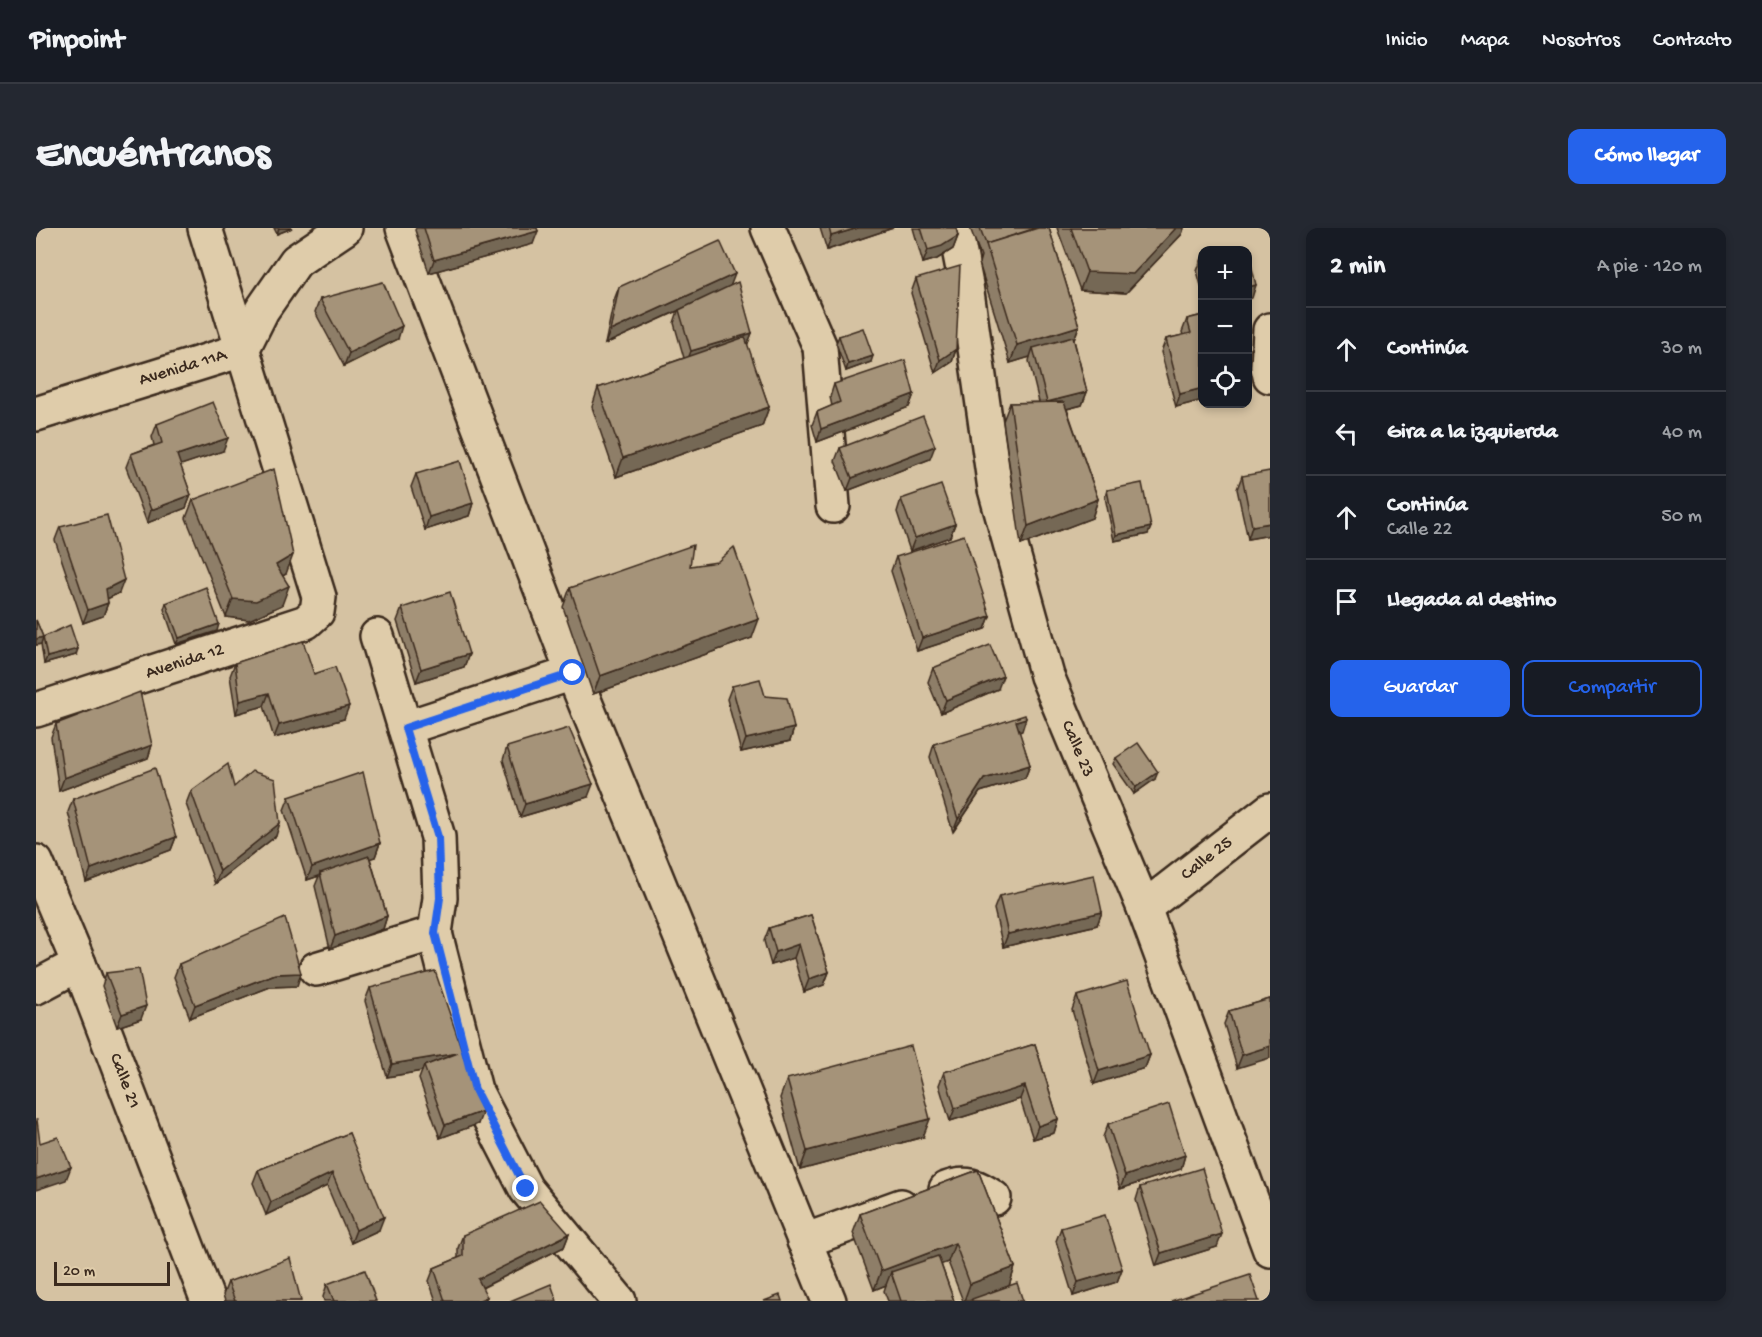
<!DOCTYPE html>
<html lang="es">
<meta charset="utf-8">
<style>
body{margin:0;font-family:"Gochi Hand",sans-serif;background:#242831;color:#f1f3f6}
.controls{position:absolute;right:18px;top:18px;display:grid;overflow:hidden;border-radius:12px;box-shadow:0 3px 9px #0003}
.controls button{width:54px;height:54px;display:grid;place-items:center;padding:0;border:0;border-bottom:2px solid #363941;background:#171b24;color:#f1f3f6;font:30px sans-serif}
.scale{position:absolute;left:18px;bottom:15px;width:116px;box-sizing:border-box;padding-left:6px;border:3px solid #3b2a1e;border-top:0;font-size:16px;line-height:21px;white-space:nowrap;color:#3b2a1e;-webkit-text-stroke:4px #dfccaa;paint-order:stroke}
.stop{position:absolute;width:18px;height:18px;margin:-14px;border:4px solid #2563eb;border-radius:50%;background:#fff}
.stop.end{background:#2563eb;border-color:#fff;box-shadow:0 2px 6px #0008}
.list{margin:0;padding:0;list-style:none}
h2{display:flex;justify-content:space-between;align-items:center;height:78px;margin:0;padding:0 24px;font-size:26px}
h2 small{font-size:20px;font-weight:400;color:#9ea1a6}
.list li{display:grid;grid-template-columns:39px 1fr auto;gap:18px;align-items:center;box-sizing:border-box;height:84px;padding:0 24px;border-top:2px solid #363941}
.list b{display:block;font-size:22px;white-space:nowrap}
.list p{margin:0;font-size:20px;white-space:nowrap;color:#9ea1a6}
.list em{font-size:20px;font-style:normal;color:#9ea1a6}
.actions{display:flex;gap:12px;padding:18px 24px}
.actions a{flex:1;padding:14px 0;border:2px solid #2563eb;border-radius:12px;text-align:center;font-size:21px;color:#2563eb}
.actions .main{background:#2563eb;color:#fff}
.icon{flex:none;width:33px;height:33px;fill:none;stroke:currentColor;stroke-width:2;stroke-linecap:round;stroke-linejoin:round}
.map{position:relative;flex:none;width:1234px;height:1073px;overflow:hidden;border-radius:12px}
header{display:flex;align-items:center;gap:36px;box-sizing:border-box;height:84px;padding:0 30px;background:#171b24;border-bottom:2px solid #363941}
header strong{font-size:28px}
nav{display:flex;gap:33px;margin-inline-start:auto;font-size:21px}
.intro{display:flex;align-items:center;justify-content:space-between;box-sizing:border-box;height:144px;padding:0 36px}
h1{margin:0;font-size:42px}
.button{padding:15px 27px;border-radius:12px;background:#2563eb;color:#fff;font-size:21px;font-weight:700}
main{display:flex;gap:36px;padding:0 36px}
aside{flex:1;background:#171b24;border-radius:12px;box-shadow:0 3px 9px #0003}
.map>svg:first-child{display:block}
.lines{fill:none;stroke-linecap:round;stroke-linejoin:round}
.minor-casing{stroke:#3b2a1e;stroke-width:38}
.minor{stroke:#dfccaa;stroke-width:33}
.wall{fill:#8e7e68;stroke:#3b2a1e;stroke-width:1.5}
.shaded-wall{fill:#746755;stroke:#3b2a1e;stroke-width:1.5}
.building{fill:#a59379;stroke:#3b2a1e;stroke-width:1.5}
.route{stroke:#2563eb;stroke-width:8}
.labels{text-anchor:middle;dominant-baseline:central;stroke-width:5;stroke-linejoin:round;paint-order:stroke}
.street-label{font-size:18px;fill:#3b2a1e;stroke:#dfccaa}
</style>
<header>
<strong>Pinpoint</strong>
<nav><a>Inicio</a><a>Mapa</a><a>Nosotros</a><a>Contacto</a></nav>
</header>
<div class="intro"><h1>Encuéntranos</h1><a class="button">Cómo llegar</a></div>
<main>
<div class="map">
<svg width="1234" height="1073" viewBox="0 0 1234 1073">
<rect width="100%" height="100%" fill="#d5c2a2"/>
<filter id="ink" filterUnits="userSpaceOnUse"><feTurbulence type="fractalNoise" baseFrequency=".0167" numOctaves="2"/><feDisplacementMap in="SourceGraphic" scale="12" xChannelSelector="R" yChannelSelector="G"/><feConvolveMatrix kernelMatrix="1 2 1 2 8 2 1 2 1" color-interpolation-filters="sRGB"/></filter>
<g filter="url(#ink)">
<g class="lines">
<g class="minor-casing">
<g id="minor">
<polyline points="367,0 537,445 793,1073"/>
<polyline points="732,0 784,119 797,278"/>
<polyline points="919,0 930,57 959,261 1011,448 1108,680 1234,1022"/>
<polyline points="1234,102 1232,139 1234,148"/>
<polyline points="0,186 206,122 226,82 260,33 309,0"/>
<polyline points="0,482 270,394 281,384 283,369 169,0"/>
<polyline points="369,500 537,445"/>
<polyline points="0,634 43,736 172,1073"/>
<polyline points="1108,680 1234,582"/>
<polyline points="399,705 439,862 490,961 583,1073"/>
<polyline points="280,741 399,705 404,670 402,609 341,408"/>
<polyline points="0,759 43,736"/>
<path d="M910,961c20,-8 31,-3 48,9"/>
<polyline points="768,1013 865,978"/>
</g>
</g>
<use href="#minor" class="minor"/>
</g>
<g class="wall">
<polygon points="238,0 256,0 241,6"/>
<polygon points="380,0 501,0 497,16 393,45 379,2"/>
<polygon points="784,0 857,0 791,22"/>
<polygon points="877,0 920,0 922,8 917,21 901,31 887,35"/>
<polygon points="934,0 1013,0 1043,98 1038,112 1051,164 1046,177 1031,181 1062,271 1056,290 985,317 967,193 974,175 1003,174 993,133 994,129 974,135 943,35 945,28"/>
<polygon points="1021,0 1148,0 1146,6 1090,65 1044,62"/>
<polygon points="1166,30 1167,30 1167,65 1161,43"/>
<polygon points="880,51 920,121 916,134 899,145 875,65"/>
<polygon points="695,58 716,105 711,117 733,179 726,198 580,249 556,179 562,160 648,130 638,95 642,83 569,116 578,72 583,59"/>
<polygon points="284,71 362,111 308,138 279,84"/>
<polygon points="1167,87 1167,172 1140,179 1125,124 1130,111 1147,107 1146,104 1151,91"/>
<polygon points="803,108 835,134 810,143 800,115"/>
<polygon points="798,156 878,166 873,179 781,214 776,197 781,184 796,178 794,169"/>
<polygon points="121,196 187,223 144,237 155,267 150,280 111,295 90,239 95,226 118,217 116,209"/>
<polygon points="804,220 894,231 811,263 799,233"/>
<polygon points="380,246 437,275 433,288 389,302 375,259"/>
<polygon points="1206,248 1234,307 1212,311 1201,261"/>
<polygon points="1071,262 1115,299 1112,306 1078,313 1069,269"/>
<polygon points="865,271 919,296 914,309 874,323 861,284"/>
<polygon points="157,272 250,346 246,348 246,377 213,392 190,389 150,290"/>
<polygon points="24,299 83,365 71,371 72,375 67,388 47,395 19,312"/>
<polygon points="860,329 954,388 949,401 881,423 855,343"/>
<polygon points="654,338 716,410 557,466 527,379 534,360"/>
<polygon points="130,375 181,403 140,416 128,381"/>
<polygon points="366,380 433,426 428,439 380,454 361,393"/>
<polygon points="0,392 7,409 40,427 8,436 5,416 0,417"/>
<polygon points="199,435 278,446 308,491 238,510 228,478 200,486 194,448"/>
<polygon points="897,440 962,461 905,485 892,454"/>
<polygon points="696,458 729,468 758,500 754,513 705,524 691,471"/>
<polygon points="20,496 116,517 112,530 23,563 15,509"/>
<polygon points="986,503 983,504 994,537 989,550 944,564 917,604 894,529 898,516"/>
<polygon points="471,519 552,569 484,589 467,532"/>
<polygon points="1080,530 1119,551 1098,566 1077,536"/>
<polygon points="198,559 240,608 179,656 150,576 155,563"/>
<polygon points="253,569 344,615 339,629 334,630 351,688 347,701 294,721 279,658 283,648 271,652 248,582"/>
<polygon points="37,571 140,609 135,622 50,654 32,584"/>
<polygon points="963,668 1066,684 1061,697 967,719 958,681"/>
<polygon points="775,687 793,744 788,757 768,764 758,730 735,737 728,713 733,700"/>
<polygon points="143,736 261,758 234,759 154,790 138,749"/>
<polygon points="70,745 105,791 81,799 66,758"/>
<polygon points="334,760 442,896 404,910 383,851 386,843 351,849 329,773"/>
<polygon points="1041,768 1114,827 1109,840 1058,856 1036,782"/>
<polygon points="1234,771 1201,840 1188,796 1193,783"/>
<polygon points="999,816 1022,891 1018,905 997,911 984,871 914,893 903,857 908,844"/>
<polygon points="751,851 887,909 764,942 744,870"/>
<polygon points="1072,896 1149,927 1145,941 1084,961 1067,909"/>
<polygon points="313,905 343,1002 315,1015 291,958 230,987 217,955 222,942"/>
<polygon points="942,942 979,1039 973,1058 987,1073 935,1073 935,1072 927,1073 912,1034 905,1036 918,1073 852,1073 848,1063 850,1057 838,1062 817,1005 824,986"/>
<polygon points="1104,959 1181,1019 1120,1038 1100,972"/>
<polygon points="1025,1000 1086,1041 1081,1054 1037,1068 1020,1013"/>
<polygon points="533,1006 528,1019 446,1060 449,1073 400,1073 393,1053 398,1040 422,1030 422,1020 427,1007"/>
<polygon points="192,1054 265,1073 189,1073 187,1067"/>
<polygon points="291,1056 340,1073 288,1073 287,1069"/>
</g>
<g class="shaded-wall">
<polygon points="243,0 256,0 241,6"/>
<polygon points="822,0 857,0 791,22 795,8"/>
<polygon points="1140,0 1148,0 1146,6 1090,65 1044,62 1051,44"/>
<polygon points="502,3 497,16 393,45 398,32"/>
<polygon points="922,8 917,21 901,31 887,35 892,22"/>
<polygon points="699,46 694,59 569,116 574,103"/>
<polygon points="1220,57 1216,70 1212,71 1212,59"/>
<polygon points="366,98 362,111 308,138 313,125"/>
<polygon points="1043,98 1036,117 997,120 994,129 974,135 981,117"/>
<polygon points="716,105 711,118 650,136 655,123"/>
<polygon points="920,121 916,134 899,145 904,132"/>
<polygon points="837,128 835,134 810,143 812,136"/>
<polygon points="1167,160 1167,172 1140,179 1144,166"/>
<polygon points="1051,164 1046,177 1006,187 1011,174"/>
<polygon points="878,166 873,179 781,214 785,201"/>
<polygon points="733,179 726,198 580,249 587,230"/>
<polygon points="192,210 187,223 136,240 141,227"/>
<polygon points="899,218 894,231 811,263 816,250"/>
<polygon points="155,267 150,280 111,295 115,282"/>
<polygon points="1062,271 1056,290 985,317 992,298"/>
<polygon points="437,275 433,288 389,302 393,289"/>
<polygon points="1234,295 1234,307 1212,311 1216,298"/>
<polygon points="919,296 914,309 874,323 879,310"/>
<polygon points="1115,299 1112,306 1078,313 1080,307"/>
<polygon points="257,327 250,346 233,356 240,337"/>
<polygon points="88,352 83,365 65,374 70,361"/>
<polygon points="253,358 246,377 213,392 190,389 197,371"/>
<polygon points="72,375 67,388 47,395 52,382"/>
<polygon points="954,388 949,401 881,423 886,410"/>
<polygon points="723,391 716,410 557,466 564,448"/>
<polygon points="183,396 181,403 140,416 143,410"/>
<polygon points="7,409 5,416 0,417 0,411"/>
<polygon points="42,421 40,427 8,436 11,429"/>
<polygon points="433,426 428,439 380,454 385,441"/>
<polygon points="967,448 962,461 905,485 910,472"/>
<polygon points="233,465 228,478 200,486 204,473"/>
<polygon points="313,478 308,491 238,510 243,497"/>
<polygon points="990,490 986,503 975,506 980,493"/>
<polygon points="758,500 754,513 705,524 710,511"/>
<polygon points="116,517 112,530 23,563 28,550"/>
<polygon points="994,537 989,550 944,564 917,604 922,591 948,551"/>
<polygon points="1122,544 1119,551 1098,566 1100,559"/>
<polygon points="557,556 552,569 484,589 489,576"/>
<polygon points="244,595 240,608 179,656 184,643"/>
<polygon points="140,609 135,622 50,654 55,641"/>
<polygon points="344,615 339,629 285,647 284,645 283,648 271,652 276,639"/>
<polygon points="1066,684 1061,697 967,719 972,706"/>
<polygon points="351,688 347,701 294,721 299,708"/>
<polygon points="763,716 758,730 735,737 740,724"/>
<polygon points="793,744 788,757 768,764 773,751"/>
<polygon points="265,745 261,758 234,759 154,790 159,777 239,746"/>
<polygon points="110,778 105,791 81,799 86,786"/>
<polygon points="1234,818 1234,830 1201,840 1206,827"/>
<polygon points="422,825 388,838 386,843 351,849 356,836"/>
<polygon points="1114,827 1109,840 1058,856 1063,843"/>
<polygon points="989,858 984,871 914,893 919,880"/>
<polygon points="447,883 442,896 404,910 409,897"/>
<polygon points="894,891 887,909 764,942 771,923"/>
<polygon points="1022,891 1018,905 997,911 1002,898"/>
<polygon points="1149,927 1145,941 1084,961 1089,948"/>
<polygon points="35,939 30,952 0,962 0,951"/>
<polygon points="296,945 291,958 230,987 235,974"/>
<polygon points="348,989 343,1002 315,1015 320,1002"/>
<polygon points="533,1006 528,1019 437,1064 442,1051"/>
<polygon points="1186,1006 1181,1019 1120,1038 1125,1025"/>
<polygon points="919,1015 912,1034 858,1054 855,1044 850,1057 838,1062 845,1043"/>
<polygon points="979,1039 973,1058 933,1073 928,1073 934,1056"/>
<polygon points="1086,1041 1081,1054 1037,1068 1042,1054"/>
<polygon points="451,1069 449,1073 441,1073"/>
</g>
<g class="building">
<polygon points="388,0 501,0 502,3 398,32"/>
<polygon points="793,0 822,0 795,8"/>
<polygon points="885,0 920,0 922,8 906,18 892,22"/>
<polygon points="944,0 1000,0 950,16"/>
<polygon points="1002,0 1013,0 1043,98 981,117 950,16"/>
<polygon points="1035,0 1140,0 1097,46 1051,44"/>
<polygon points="684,13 699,46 574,103 583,59"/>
<polygon points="1210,19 1211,22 1195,22"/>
<polygon points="1212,23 1220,57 1212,59"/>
<polygon points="924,38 920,121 904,132 880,51"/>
<polygon points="347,54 366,98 313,125 284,71"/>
<polygon points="702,54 716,105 655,123 643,82"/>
<polygon points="1167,87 1167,160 1144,166 1130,111 1155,105 1151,91"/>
<polygon points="827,100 837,128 812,136 803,108"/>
<polygon points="709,109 733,179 587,230 562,160"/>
<polygon points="1037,109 1051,164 1011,174 997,120"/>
<polygon points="869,132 878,166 785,201 781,184 804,174 798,156"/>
<polygon points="177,174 192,210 141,227 155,267 115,282 95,226 126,215 121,196"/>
<polygon points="1028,174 1062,271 992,298 974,175"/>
<polygon points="887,188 899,218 816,250 804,220"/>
<polygon points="424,233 437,275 393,289 380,246"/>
<polygon points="238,241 257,327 240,337 253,358 220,373 197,371 157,272"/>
<polygon points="1234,243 1234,295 1216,298 1206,248"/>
<polygon points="1106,255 1115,299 1080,307 1071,262"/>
<polygon points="905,257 919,296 879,310 865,271"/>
<polygon points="71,287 88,352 70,361 72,375 52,382 24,299"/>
<polygon points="928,307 954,388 886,410 860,329"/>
<polygon points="657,317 654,338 681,334 698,319 723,391 564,448 534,360"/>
<polygon points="170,359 183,396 143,410 130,375"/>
<polygon points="414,364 433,426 385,441 366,380"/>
<polygon points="0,392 7,409 0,411"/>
<polygon points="34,397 42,421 11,429 7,409"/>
<polygon points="267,413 278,446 299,439 313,478 243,497 233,465 204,473 199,435"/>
<polygon points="954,417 967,448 910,472 897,440"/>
<polygon points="724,451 729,468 751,470 758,500 710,511 696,458"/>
<polygon points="104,464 116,517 28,550 20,496"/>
<polygon points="989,487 990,490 980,493 994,537 948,551 922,591 898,516"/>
<polygon points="533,500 557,556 489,576 471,519"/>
<polygon points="1102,515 1122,544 1100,559 1080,530"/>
<polygon points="192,536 198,559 216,543 239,551 244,595 184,643 155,563"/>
<polygon points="119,540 140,609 55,641 37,571"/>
<polygon points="327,544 344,615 276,639 253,569"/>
<polygon points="333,628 351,688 299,708 284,645"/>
<polygon points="1058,647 1066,684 972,706 963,668"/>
<polygon points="775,687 793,744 773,751 763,716 740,724 733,700"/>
<polygon points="249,690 265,745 239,746 159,777 143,736"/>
<polygon points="103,741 110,778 86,786 70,745"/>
<polygon points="399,743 447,883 409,897 388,838 422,825 356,836 334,760"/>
<polygon points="1091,753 1114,827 1063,843 1041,768"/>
<polygon points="1234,771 1234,792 1233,793 1234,796 1234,818 1206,827 1193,783"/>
<polygon points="999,816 1022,891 1002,898 989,858 919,880 908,844"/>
<polygon points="875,818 894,891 771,923 751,851"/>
<polygon points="1133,876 1149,927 1089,948 1072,896"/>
<polygon points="0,892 1,892 4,915 22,909 35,939 0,951"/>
<polygon points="313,905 348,989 320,1002 296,945 235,974 222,942"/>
<polygon points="1166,940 1186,1006 1125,1025 1104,959"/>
<polygon points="942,942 979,1039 934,1056 919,1015 845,1043 824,986"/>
<polygon points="504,973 533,1006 442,1051 451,1069 441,1073 409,1073 398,1040 427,1028 427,1007"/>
<polygon points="1069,987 1086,1041 1042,1054 1025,1000"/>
<polygon points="902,1028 918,1073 865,1073 855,1044"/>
<polygon points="254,1030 265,1073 199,1073 192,1054"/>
<polygon points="329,1042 340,1073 298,1073 291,1056"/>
<polygon points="1214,1047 1223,1073 1135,1073"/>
<polygon points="981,1055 987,1073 936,1073 936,1071"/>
<polygon points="515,1056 521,1073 474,1073"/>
<polygon points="744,1067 746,1073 728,1073"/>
</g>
</g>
<g class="lines" filter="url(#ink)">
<polyline class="route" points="490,961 439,862 399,705 404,670 402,609 369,500 537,445"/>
</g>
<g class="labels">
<g class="street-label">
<text transform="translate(147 140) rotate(-17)">Avenida 11A</text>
<text transform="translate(149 434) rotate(-18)">Avenida 12</text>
<text transform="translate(1041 521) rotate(67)">Calle 23</text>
<text transform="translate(1171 631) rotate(-38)">Calle 25</text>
<text transform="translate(88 853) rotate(69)">Calle 21</text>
</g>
</g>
</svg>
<div class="controls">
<button>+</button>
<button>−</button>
<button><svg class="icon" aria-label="locate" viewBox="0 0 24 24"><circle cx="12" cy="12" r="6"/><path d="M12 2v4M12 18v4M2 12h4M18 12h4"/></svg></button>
</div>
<div class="scale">20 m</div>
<div class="stop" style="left:537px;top:445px"></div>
<div class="stop end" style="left:490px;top:961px"></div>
</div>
<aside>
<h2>2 min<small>A pie · 120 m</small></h2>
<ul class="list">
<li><svg class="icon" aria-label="ahead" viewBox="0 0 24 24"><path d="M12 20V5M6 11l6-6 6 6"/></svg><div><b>Continúa</b></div><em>30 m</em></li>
<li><svg class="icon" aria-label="left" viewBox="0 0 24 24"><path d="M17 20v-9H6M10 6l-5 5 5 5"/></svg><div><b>Gira a la izquierda</b></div><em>40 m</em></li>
<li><svg class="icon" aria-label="ahead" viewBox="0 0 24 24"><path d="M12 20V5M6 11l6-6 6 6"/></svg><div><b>Continúa</b><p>Calle 22</p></div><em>50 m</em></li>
<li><svg class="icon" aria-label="arrive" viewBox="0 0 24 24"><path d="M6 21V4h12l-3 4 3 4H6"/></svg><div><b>Llegada al destino</b></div></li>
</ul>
<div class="actions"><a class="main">Guardar</a><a>Compartir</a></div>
</aside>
</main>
